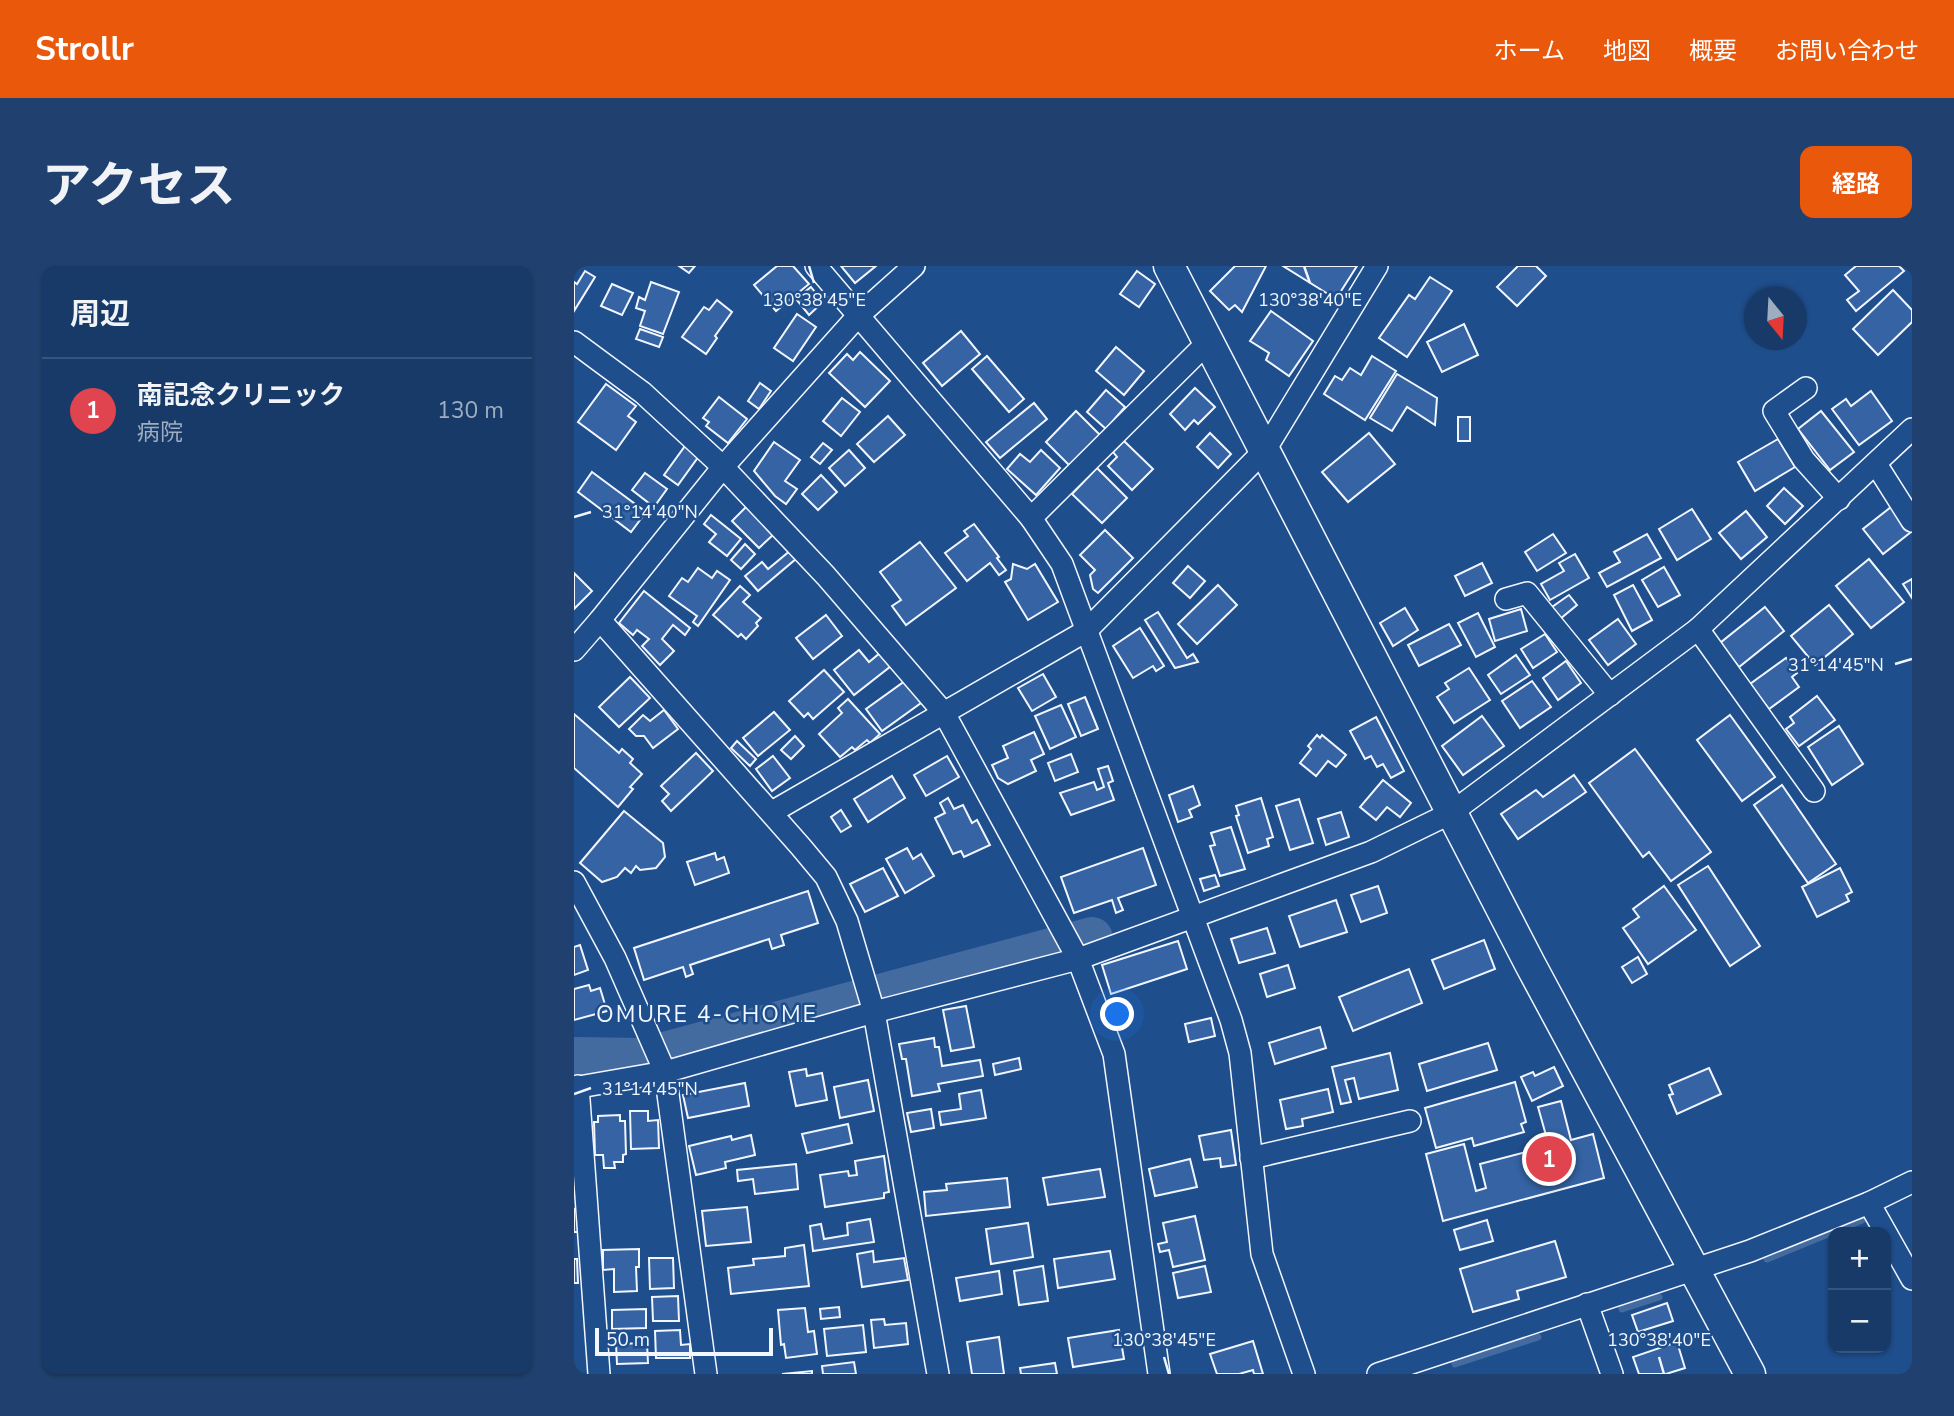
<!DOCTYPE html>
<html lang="ja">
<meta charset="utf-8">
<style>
body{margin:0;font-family:"Nunito Sans","Noto Sans JP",sans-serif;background:#20416f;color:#f1f3f6}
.controls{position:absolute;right:21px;bottom:21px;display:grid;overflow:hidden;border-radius:14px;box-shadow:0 2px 5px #0004}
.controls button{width:63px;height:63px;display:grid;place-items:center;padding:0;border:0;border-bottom:2px solid #36547d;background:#173a69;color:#f1f3f6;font:35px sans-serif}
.compass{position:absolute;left:1170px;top:21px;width:63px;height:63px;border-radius:50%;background:#173a69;box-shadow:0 2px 5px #0004;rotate:162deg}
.scale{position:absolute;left:21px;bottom:18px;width:178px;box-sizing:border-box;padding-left:7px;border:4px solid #f2f6ff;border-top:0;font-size:19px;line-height:24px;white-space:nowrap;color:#f2f6ff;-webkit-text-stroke:5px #1f4e8c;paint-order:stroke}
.you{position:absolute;left:544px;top:749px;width:24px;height:24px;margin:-18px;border:5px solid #fff;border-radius:50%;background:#1a73e8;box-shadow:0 0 0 10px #1a73e833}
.badge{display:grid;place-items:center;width:46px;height:46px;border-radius:50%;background:#ea580c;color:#fff;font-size:23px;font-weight:700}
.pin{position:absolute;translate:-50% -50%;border:4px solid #fff;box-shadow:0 2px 7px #0006}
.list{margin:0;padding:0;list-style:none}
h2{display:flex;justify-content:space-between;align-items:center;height:91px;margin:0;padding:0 28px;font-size:30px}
h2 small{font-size:23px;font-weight:400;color:#9eadc0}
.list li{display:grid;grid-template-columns:46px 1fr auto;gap:21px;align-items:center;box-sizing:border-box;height:105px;padding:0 28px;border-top:2px solid #36547d}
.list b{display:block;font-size:26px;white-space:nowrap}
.list p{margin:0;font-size:23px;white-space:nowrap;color:#9eadc0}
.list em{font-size:23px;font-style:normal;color:#9eadc0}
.map{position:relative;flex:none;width:1338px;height:1108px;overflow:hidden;border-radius:14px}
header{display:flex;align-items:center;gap:42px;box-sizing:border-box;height:98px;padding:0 35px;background:#ea580c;color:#fff}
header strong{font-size:33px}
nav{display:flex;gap:38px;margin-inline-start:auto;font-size:24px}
.intro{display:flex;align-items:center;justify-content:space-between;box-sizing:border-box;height:168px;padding:0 42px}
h1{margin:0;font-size:49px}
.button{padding:18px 32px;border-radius:14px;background:#ea580c;color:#fff;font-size:24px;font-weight:700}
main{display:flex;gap:42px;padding:0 42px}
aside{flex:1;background:#173a69;border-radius:14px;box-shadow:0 2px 5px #0004}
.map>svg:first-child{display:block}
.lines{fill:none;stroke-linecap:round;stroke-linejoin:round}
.stream{stroke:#446ba0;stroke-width:7}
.river{stroke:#446ba0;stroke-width:42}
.building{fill:#3563a3;stroke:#f2f6ff;stroke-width:2}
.street-casing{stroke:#f2f6ff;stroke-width:24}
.secondary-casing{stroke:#f2f6ff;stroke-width:33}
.street{stroke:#1f4e8c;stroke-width:21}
.secondary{stroke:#1f4e8c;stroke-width:30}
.ticks{fill:none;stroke:#f2f6ff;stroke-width:2.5}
.labels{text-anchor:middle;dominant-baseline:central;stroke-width:5;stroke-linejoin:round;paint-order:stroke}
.neighbourhood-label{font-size:23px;letter-spacing:2px;fill:#f2f6ff;stroke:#1f4e8c}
.ticks-label{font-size:18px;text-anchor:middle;fill:#f2f6ff;stroke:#1f4e8c;stroke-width:5;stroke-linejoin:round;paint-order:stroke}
</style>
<header>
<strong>Strollr</strong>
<nav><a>ホーム</a><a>地図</a><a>概要</a><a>お問い合わせ</a></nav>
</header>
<div class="intro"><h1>アクセス</h1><a class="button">経路</a></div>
<main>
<aside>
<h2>周辺<small></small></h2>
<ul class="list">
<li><span class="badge" style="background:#e0444e">1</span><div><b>南記念クリニック</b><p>病院</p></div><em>130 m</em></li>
</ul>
</aside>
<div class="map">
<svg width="1338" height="1108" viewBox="0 0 1338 1108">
<rect width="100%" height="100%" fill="#1f4e8c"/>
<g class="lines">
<g class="stream">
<polyline points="1193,993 1288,954"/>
<polyline points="1048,1043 1085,1031"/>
<polyline points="881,1098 964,1071"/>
</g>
<polyline class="river" points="0,792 68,793 518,672"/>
</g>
<g class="building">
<polygon points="105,0 121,0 115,7"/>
<polygon points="203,0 219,0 235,18 202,45 180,19"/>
<polygon points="267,0 302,0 281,17"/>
<polygon points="661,0 692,0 668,46 661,39 655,44 636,25"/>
<polygon points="709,0 783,0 762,33"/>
<polygon points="944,0 962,0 972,10 943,40 923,21"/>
<polygon points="1282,0 1325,0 1330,5 1282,45 1273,34 1285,25 1271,9"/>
<polygon points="11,5 21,11 0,45 0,16 3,18"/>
<polygon points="563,5 581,18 565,41 546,28"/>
<polygon points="856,11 878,25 833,91 805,72 835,29 841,33"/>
<polygon points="77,16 105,26 89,68 66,60 71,45 62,42 65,31 71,34"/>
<polygon points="38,18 59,27 48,49 27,40"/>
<polygon points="237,21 249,36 235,49 222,33"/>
<polygon points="1319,24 1338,44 1338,56 1304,89 1279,63"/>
<polygon points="143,34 158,46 141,70 143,72 132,88 108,71 130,41 135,44"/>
<polygon points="697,45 739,75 715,110 692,94 695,87 676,75"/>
<polygon points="223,48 242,61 219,95 200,82"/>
<polygon points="890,58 904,89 868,106 853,76"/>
<polygon points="66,63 89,71 85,81 62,73"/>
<polygon points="387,65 406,88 368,120 349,97"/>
<polygon points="542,81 570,105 550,129 522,105"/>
<polygon points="286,86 316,115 291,141 255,107 273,88 279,94"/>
<polygon points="413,90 450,133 435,146 398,103"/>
<polygon points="798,90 822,105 791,154 750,128 761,110 768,114 776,102 787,109"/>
<polygon points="823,108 863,132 861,159 833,141 818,165 796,152"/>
<polygon points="186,117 197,125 185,143 174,135"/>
<polygon points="32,118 62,140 54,150 62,156 42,184 4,156"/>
<polygon points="621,122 641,141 624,158 620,154 611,164 596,148"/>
<polygon points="532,124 551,141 532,163 513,146"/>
<polygon points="1297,125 1318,155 1285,179 1258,143 1272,133 1277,140"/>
<polygon points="145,131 173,153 154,177 132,160 135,156 129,152"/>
<polygon points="268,132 286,146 267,170 249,155"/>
<polygon points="460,137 473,153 426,192 412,176"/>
<polygon points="502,145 528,171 498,202 472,176"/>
<polygon points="1247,145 1280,186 1256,204 1224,163"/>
<polygon points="314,150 331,169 300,196 283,178"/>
<rect x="884" y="151" width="12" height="24"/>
<polygon points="636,167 657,188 644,202 623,181"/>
<polygon points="795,167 821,198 774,236 748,206"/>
<polygon points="1204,173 1221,201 1181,225 1164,196"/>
<polygon points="550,175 579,203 558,224 534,200 543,191 539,186"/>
<polygon points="200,176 226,194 211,215 223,223 212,238 201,230 180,205"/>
<polygon points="249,177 258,184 246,198 237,191"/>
<polygon points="111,180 125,190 104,219 90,209"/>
<polygon points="275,184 291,202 271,220 255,202"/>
<polygon points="467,184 486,202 462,229 433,203 446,188 456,196"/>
<polygon points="523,202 553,232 528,257 498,228"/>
<polygon points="18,206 72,246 57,266 4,226"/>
<polygon points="71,207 93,223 80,241 58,224"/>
<polygon points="247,209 263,226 244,244 228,228"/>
<polygon points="1210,222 1229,240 1211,258 1193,240"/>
<polygon points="173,240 200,268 185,282 158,255"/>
<polygon points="1317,241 1337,266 1309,288 1289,263"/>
<polygon points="1118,243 1137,273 1103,294 1085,263"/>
<polygon points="1172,245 1193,271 1167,293 1145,267"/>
<polygon points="137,249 167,273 153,290 135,276 142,268 130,258"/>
<polygon points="400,258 425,291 423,292 432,304 425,309 416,297 393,315 371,287 394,270 390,265"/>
<polygon points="531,264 559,292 524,327 519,323 516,309 521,304 506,289"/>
<polygon points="979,268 992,287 963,305 951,286"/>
<polygon points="1073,268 1087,292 1033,321 1025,307 1046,296 1040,286"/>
<polygon points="346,276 382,322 332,359 318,340 327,334 306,306"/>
<polygon points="171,278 181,288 167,303 157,294"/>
<polygon points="217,284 223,292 184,325 171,310 188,296 194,303"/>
<polygon points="1001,288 1015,312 976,334 967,318 990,305 985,297"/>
<polygon points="1295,293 1330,336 1297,362 1262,320"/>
<polygon points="908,297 918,317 891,330 881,310"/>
<polygon points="439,298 453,303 461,298 484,336 454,354 431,316 437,313"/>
<polygon points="614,300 631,315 616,332 599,317"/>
<polygon points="1090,301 1106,329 1084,341 1068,314"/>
<polygon points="124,302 138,312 143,305 156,314 124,360 119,356 123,350 95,330 108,312 114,316"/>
<polygon points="0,307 18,325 0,343"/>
<polygon points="1338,313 1338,332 1329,318"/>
<polygon points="644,319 663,339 623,378 604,358"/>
<polygon points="1059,319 1078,354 1058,365 1040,329"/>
<polygon points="166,320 176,329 169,336 187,352 182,357 184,360 172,373 167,368 164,371 139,349"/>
<polygon points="70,325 116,362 111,369 99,359 88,373 100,385 86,399 68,380 75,373 63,364 59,369 45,357"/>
<polygon points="995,329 1003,339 986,353 978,341"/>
<polygon points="1255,339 1279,368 1241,399 1217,370"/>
<polygon points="1191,341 1210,365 1165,401 1146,377"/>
<polygon points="831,342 844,364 819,380 806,357"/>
<polygon points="947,343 953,365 921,375 915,353"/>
<polygon points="584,346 613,392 619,388 624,396 601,402 571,354"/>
<polygon points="904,347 921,381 902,391 884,357"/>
<polygon points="252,349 268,370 239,393 222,372"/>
<polygon points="1044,353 1062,378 1034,399 1015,374"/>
<polygon points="875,358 887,379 845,400 834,379"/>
<polygon points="566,362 590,400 582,405 579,400 559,412 539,380"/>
<polygon points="971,368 983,386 959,402 947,383"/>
<polygon points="285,384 295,396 306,387 317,400 280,429 260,404"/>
<polygon points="942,389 956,409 927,428 914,409"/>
<polygon points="1212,392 1223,407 1218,411 1225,421 1195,443 1176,418"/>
<polygon points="992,395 1007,417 984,434 969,412"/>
<polygon points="895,402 916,434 880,457 863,431 875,423 871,417"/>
<polygon points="250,404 270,426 239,453 234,447 230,451 215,435"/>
<polygon points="469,408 482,431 458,445 444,422"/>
<polygon points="56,411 76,432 45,461 25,441"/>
<polygon points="331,415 347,437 308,465 292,443"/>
<polygon points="958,415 977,441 946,462 928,435"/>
<polygon points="1243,430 1261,454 1225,480 1212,463 1220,457 1216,451"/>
<polygon points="511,431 524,463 507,470 494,438"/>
<polygon points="274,433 306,468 296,477 293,474 281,484 278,481 266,491 245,468 268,447 264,442"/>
<polygon points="487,439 502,471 476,483 461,450"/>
<polygon points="90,444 104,463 79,482 70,470 62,470 55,463 69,449 76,455"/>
<polygon points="200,446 216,464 184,490 169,472"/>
<polygon points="0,448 45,487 48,483 59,493 56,497 68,508 56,521 59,523 44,541 0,502"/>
<polygon points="1156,449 1201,511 1168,535 1123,474"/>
<polygon points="908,450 930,480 889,509 868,480"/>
<polygon points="802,451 830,505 817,512 809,498 803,501 797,490 791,493 776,465"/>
<polygon points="1265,460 1289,498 1258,519 1234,481"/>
<polygon points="460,466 470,488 457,494 462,505 434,518 424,512 418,499 434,492 429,480"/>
<polygon points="743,469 746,472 748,469 772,489 762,501 754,495 742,510 726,497 737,483 734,480"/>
<polygon points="221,470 230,480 217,493 207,484"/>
<polygon points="163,475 182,493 176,500 157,482"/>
<polygon points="1061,483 1137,586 1097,615 1075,586 1069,591 1015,517"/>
<polygon points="122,487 139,505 97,545 88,535 95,528 87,520"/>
<polygon points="497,488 504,506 481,515 474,497"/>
<polygon points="199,490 216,512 198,525 182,503"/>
<polygon points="373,490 385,511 352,530 340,509"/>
<polygon points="534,500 539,515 534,517 540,534 497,549 486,527 520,516 523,524 530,521 524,503"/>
<polygon points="1000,509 1012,526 944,573 927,548 962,524 969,531"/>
<polygon points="318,510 331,532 294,556 280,533"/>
<polygon points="809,514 837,537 826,551 813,541 802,554 786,541"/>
<polygon points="1208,519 1262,598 1234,617 1180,539"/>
<polygon points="619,520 626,539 615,544 618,551 604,556 595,529"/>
<polygon points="374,532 380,543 389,539 398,557 403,554 416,579 390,591 387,585 379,588 361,552 371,547 366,537"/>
<polygon points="687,532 699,571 693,573 695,580 674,587 662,550 665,549 662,540"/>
<polygon points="725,533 739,577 716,584 702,540"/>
<polygon points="267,544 277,560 267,566 257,551"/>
<polygon points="50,545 89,577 91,591 82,602 66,604 62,600 57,607 51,602 43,611 28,616 6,597"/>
<polygon points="767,546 775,571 752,579 744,553"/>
<polygon points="657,561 671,603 646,610 636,580 641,579 637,567"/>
<polygon points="333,582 339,593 347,588 360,610 331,627 312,593"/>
<polygon points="569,582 582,619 544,632 549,644 542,647 538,634 500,647 487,611"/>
<polygon points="141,587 143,594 150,591 155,607 121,619 113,596"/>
<polygon points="1134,600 1186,680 1156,700 1104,619"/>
<polygon points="309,602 324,630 291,646 276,618"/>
<polygon points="1266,602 1278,626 1272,629 1275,635 1243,651 1228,621"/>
<polygon points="641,609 645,620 630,625 626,613"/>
<polygon points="804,620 813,647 787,656 777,629"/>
<polygon points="1090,620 1122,664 1074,698 1049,662 1065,651 1059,643"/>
<polygon points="234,625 244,657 207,669 210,679 198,683 195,673 116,699 119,708 112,711 109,701 70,714 60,682"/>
<polygon points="762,634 773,666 726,681 715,650"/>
<polygon points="693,662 701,687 665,697 657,673"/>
<polygon points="910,674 921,703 870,723 858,694"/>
<polygon points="604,675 613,703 537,728 528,699"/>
<polygon points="6,679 14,704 0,709 0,681"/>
<polygon points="1064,691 1073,708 1058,717 1048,701"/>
<polygon points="714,699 721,722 693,731 686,708"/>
<polygon points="835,703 848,737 779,765 765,731"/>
<polygon points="15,719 17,725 26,722 33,745 0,754 0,723"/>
<polygon points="392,740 400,781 377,785 369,744"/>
<polygon points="637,752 641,770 615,776 611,758"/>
<polygon points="746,761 752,782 701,798 695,777"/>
<polygon points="360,772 361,781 365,781 368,800 406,794 409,810 364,818 366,825 338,830 332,793 328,793 325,778"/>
<polygon points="914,777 923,804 853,825 845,798"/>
<polygon points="816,787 824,824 785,833 780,812 771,814 777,836 767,838 758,801"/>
<polygon points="445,792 447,803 421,809 419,798"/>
<polygon points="980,801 989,820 958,835 947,811 959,806 961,810"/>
<polygon points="1135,802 1147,828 1103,848 1095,829 1099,828 1095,819"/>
<polygon points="232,803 233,810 248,807 253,834 222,840 215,806"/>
<polygon points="294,814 300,845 266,852 260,821"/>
<polygon points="941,816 952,856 947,858 950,866 900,880 898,872 862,882 851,842"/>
<polygon points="171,817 175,840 114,852 109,829"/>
<polygon points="754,823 759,846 728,853 729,860 712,863 706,834"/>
<polygon points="407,824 412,852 367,859 365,846 387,843 385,828"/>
<polygon points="987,835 997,874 1019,868 1030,912 869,955 852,888 890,878 902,925 912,922 906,898 975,880 964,841"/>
<polygon points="357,843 360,862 337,866 333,847"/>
<polygon points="56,845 74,845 74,855 84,854 85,882 57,883"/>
<polygon points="46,849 46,855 51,855 52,888 49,889 49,896 40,896 41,902 30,902 29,889 21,889 20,856 24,856 24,850"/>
<polygon points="274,858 278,877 233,887 228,868"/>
<polygon points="657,864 662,899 647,901 646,892 630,894 625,870"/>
<polygon points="177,869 181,889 151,896 152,902 122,909 115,880 157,870 158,874"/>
<polygon points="310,890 315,926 310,927 310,932 251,941 246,909 274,905 275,910 283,909 281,895"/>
<polygon points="616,893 623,921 581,930 575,903"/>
<polygon points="222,898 224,923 181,928 179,913 164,915 163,904"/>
<polygon points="526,903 531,931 474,939 469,912"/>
<polygon points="433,912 436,941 352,950 350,926 373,924 372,918"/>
<polygon points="173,941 177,976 132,980 128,945"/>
<polygon points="3,942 4,966 0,966 0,943"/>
<polygon points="621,950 631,994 599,1001 595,984 586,986 584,978 593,976 589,957"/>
<polygon points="296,953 300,976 239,985 236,960 247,958 250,973 274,969 273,957"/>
<polygon points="913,954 919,975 886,984 880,964"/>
<polygon points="454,957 459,991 417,998 412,963"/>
<polygon points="981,975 992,1011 943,1025 945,1033 899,1046 886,1003"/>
<polygon points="230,979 235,1020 157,1028 154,1002 180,999 179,993 211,990 211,982"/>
<polygon points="65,983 65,1001 62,1001 63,1025 40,1026 40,1003 29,1004 29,984"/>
<polygon points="299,985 300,996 330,992 334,1014 288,1021 283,988"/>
<polygon points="536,985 541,1013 484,1022 480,993"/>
<polygon points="75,992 99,992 100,1022 76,1023"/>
<polygon points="0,993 3,993 4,1017 0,1017"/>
<polygon points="469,1000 474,1035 445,1039 440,1005"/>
<polygon points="631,1000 637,1026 604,1032 599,1007"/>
<polygon points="425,1005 428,1028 386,1035 382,1012"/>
<polygon points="104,1030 105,1055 79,1055 78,1031"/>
<polygon points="1093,1037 1099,1055 1064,1066 1058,1049"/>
<polygon points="265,1041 266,1051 247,1053 246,1043"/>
<polygon points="231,1042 234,1066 240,1065 243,1088 212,1092 210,1078 207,1079 204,1044"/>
<polygon points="72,1043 72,1062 38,1063 38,1044"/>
<polygon points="310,1053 311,1059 332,1057 334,1078 300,1082 297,1054"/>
<polygon points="289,1059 292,1086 253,1090 250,1063"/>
<polygon points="106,1064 107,1079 116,1078 116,1092 82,1092 81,1065"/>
<polygon points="545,1064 550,1093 499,1101 494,1072"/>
<polygon points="425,1071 430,1108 398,1108 393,1076"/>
<polygon points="679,1075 689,1108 680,1108 679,1104 665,1108 643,1108 636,1088"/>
<polygon points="1103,1076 1111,1102 1092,1108 1065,1108 1059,1091"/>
<polygon points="73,1077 74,1097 43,1098 42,1078"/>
<polygon points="280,1096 282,1108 249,1108 248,1100"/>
<polygon points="481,1097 483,1108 447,1108 446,1102"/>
<polygon points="238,1105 238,1108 208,1108"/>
</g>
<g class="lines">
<g class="street-casing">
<g id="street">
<polyline points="242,0 457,252 488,298 657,754 666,787 688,988 730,1108"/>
<polyline points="0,76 69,127 149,201 252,310 370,447 504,693 540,788 585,1108"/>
<polyline points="1232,122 1200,145 1230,194 1265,233"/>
<polyline points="1302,198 1338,255"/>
<polyline points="457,252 634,76"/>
<polyline points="932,333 953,327 1036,429"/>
<polyline points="26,354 227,581 252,611 273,655 300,746 364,1108"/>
<polyline points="1124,363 1240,525"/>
<polyline points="0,384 26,354 149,201 283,51 340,0"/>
<polyline points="198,546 512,365 691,184 803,0"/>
<polyline points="0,616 41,692 91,806 132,1108"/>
<polyline points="4,820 25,1108"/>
<polyline points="0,822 91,806 300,746 504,693 797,586 877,547 1124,363 1338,163"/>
<polyline points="677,892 836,855"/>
<polyline points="1295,937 1338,1013"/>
<polyline points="1013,1038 1038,1108"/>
<polyline points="804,1108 1176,985 1295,937 1338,916"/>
</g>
</g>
<g class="secondary-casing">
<polyline id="secondary" points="595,0 956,698 1176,1108"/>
</g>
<use href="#street" class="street"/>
<use href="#secondary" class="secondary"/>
</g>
<path class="ticks" d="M235,0l5,17M730,0l6,17M0,251l17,-5M1321,398l17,-5M0,828l17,-6M590,1091l5,17M1085,1091l5,17"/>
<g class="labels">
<g class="neighbourhood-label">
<text x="133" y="748">OMURE 4-CHOME</text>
</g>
</g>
<g class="ticks-label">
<text x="240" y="40">130°38'45"E</text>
<text x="736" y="40">130°38'40"E</text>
<text x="76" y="252">31°14'40"N</text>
<text x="1262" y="405">31°14'45"N</text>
<text x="76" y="829">31°14'45"N</text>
<text x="590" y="1080">130°38'45"E</text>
<text x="1085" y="1080">130°38'40"E</text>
</g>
</svg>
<div class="controls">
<button>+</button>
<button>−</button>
</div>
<svg class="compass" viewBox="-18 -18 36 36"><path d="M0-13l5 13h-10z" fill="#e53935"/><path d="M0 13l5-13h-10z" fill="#9eadc0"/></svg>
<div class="scale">50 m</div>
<div class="you"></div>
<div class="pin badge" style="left:975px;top:893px;background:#e0444e">1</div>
</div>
</main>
